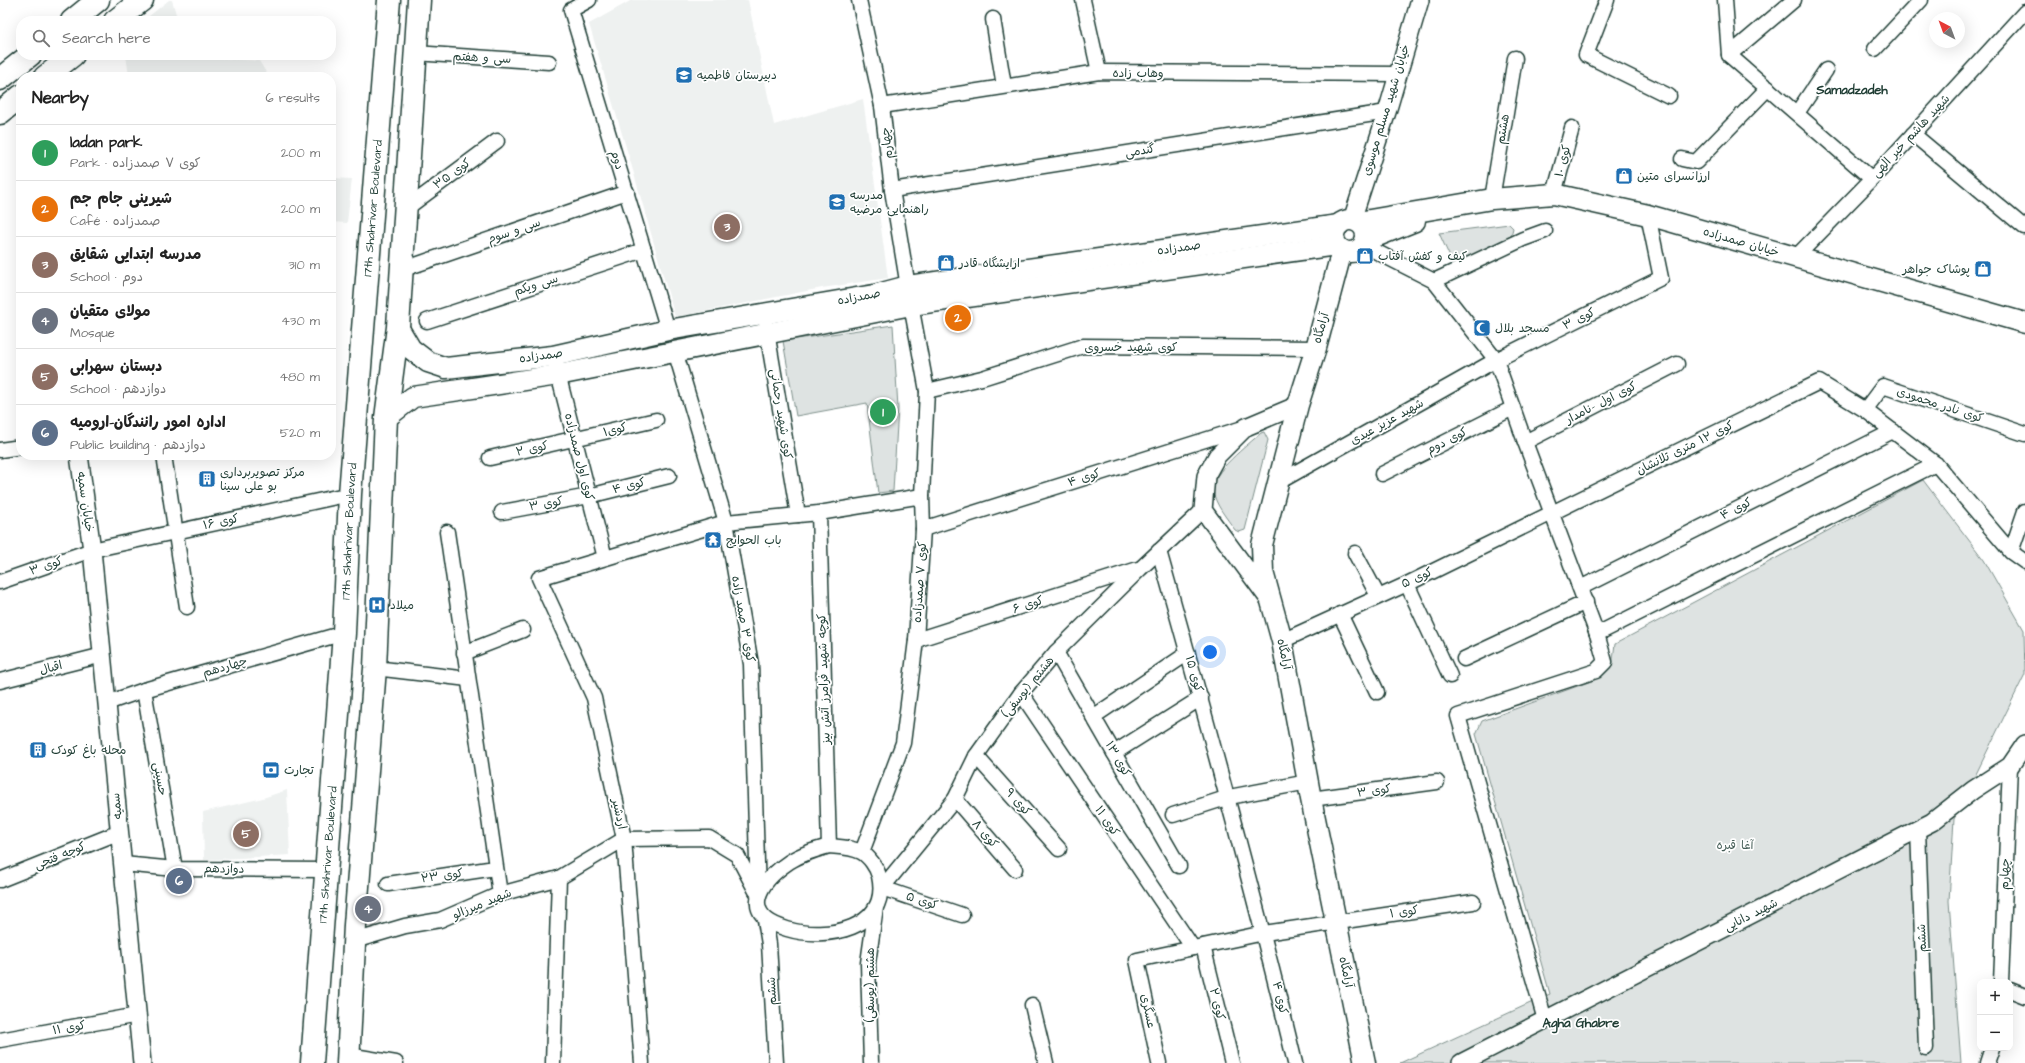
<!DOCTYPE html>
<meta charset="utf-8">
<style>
body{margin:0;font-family:"Architects Daughter","Playpen Sans Arabic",sans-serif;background:#f6f6f6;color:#222}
.controls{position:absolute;right:12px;bottom:12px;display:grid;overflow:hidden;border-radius:8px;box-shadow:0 4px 16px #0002}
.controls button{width:36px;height:36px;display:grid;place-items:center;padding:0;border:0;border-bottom:1px solid #e0e0e0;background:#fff;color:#222;font:20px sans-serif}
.compass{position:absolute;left:1929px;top:12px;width:36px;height:36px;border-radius:50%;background:#fff;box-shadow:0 4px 16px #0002;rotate:319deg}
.you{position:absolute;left:1210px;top:652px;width:14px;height:14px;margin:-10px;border:3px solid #fff;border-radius:50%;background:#1a73e8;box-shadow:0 0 0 6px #1a73e833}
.badge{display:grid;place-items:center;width:26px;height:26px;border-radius:50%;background:#b45309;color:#fff;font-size:13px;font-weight:700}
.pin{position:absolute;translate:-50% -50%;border:2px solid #fff;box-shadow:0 1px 4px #0006}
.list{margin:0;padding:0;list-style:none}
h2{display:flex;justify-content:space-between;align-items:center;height:52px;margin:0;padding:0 16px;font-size:17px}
h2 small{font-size:13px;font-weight:400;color:#767676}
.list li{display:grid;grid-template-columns:26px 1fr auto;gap:12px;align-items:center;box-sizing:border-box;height:56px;padding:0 16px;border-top:1px solid #e0e0e0}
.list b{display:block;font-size:15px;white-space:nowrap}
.list p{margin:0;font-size:13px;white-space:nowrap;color:#767676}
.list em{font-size:13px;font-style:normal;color:#767676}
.icon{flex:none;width:22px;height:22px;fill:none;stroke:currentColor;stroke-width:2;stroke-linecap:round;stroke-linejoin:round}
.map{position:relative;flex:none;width:2025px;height:1063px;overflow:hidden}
.search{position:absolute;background:#fff;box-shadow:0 4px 16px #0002;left:16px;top:16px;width:320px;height:44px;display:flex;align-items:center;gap:10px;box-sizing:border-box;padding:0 14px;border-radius:16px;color:#767676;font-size:15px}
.panel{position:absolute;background:#fff;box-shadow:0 4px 16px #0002;left:16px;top:72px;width:320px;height:388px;border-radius:16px}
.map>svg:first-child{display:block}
.built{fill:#eef1f0}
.green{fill:#dee3e2;stroke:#7e908b}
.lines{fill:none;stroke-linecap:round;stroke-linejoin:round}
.minor-casing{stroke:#1f3d34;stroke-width:17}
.tertiary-casing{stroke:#1f3d34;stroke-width:20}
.secondary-casing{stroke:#1f3d34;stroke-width:23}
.primary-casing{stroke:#1f3d34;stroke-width:25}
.minor{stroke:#fff;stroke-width:14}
.tertiary{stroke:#fff;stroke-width:17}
.secondary{stroke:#fff;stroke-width:20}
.primary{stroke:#fff;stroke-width:22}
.labels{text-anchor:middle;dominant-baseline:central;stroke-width:3.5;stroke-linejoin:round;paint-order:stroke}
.street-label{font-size:12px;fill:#1f3d34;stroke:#fff}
.poi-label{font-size:12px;fill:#1f3d34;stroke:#fff;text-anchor:start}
.park-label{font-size:12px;fill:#455e57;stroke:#fff}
.neighbourhood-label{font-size:13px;font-weight:bold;fill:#1f3d34;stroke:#fff}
</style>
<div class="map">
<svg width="2025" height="1063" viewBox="0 0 2025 1063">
<rect width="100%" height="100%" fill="#fff"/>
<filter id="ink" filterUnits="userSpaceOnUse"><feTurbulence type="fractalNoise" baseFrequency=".025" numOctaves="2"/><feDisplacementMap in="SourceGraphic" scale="8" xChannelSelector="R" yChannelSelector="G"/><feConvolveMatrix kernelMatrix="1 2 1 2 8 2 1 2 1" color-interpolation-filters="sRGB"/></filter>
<g filter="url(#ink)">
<g class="built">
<polygon points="169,0 172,0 178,21 143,21"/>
<polygon points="632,0 748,0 774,125 863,99 888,278 822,288 675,317 632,167 589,24"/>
<polygon points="126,55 187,55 259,61 269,77 129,77"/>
<polygon points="331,178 352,179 347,223 331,222"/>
<polygon points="287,790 290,855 204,860 203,812 263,798"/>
</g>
<g class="green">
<polygon points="1509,224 1513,228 1510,240 1453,264 1439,233"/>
<polygon points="893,325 898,408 893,491 878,493 867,403 796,416 783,341"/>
<path d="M1264,432l4,8 -1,4 -22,86 -6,2 -4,-2c-8,-12 -20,-25 -22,-40 -3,-17 36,-46 48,-57z"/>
<polygon points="1923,480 1984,560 2024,630 2025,674 1954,819 1949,901 1961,1063 1400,1063 1550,994 1476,734 1482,721 1594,680 1612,666 1615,644"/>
</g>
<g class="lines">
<g class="minor-casing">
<g id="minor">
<polyline points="589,0 571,10 668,330"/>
<polyline points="859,0 882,106 892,190 911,305 927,391 922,496 923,529 916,640 903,743 862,852"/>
<polyline points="1083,0 1099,72"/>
<polyline points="1607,0 1586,55 1669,96"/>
<polyline points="1725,0 1729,55 1872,179"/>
<polyline points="993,19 1004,86"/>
<polyline points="1875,49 1921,0"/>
<polyline points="415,53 549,62"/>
<polyline points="1729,55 1794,0"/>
<polyline points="882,106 1099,72 1397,74"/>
<polyline points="1797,113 1826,70"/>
<polyline points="1913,134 2024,227"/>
<polyline points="1682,159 1696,162 1768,88"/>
<polyline points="892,190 1387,112"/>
<polyline points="1554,194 1572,128"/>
<polyline points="1492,199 1515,58"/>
<polyline points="407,208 497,141"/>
<polyline points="1363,245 1434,281 1496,360 1525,442 1597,634"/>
<polyline points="1795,258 1872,179 2025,12"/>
<polyline points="401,270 627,192"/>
<polyline points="1434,281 1523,239 1545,231"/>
<polyline points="427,321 644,250"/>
<polyline points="766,326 798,515"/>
<polyline points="675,351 726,522 751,664 758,895"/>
<polyline points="556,366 605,558"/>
<polyline points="927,391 982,378 1083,346 1316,348"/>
<polyline points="1865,410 1883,386 2025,434"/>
<polyline points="1525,442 1677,364"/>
<polyline points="0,450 21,447"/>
<polyline points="164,455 187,607"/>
<polyline points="490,458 656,420"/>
<polyline points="1382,474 1513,408"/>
<polyline points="1277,483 1496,360 1661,278 1648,215"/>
<polyline points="502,512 589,496 669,476"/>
<polyline points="819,513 829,846"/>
<polyline points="923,529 1246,427"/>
<polyline points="447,532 500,894"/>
<path d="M1159,551c48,170 95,340 136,512"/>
<polyline points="2011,552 2025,511"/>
<polyline points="1355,553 1378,596"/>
<polyline points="0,582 92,550 350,494"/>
<polyline points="1407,584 1450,676"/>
<polyline points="1580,588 1893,431"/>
<polyline points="1340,614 1377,692"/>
<polyline points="916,640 1138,569"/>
<polyline points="1282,641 1407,584 1819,382 1865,410 1936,464 2011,552 2025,562"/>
<polyline points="1056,652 1179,866"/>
<polyline points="464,653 523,630"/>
<polyline points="1464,659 1586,602"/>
<polyline points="375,668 468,679"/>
<polyline points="0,681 103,655"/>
<polyline points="144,690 175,869"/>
<polyline points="1021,693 1193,948"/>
<polyline points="107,703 144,690 344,633"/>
<polyline points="1093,717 1188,653"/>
<polyline points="1114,753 1201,698"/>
<polyline points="976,756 1059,849"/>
<polyline points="955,799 1015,869"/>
<polyline points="1311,799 1437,782"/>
<polyline points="1173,815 1229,797 1308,782"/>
<polyline points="1918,829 1926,1048"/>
<path d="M829,846c10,1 22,1 32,6 8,4 16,16 18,24 12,53 -53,65 -92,53 -48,-14 -29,-46 2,-67 12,-8 26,-12 40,-16z"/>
<polyline points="123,864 175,869 326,870"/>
<polyline points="0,880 120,832"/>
<polyline points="388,884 495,868"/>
<polyline points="962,915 882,888 955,799 976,756 1021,693 1056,652 1140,569 1203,510"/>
<polyline points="765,920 769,944 776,1063"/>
<polyline points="354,941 405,926 440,920 500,894 559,878 624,839 709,838 737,855 756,891"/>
<polyline points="1203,946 1232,1063"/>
<polyline points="2001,982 2010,766"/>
<polyline points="2010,990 2025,996"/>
<polyline points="1032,1005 1046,1063"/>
<polyline points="1545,1020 1458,716 1596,671 1605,662 1597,634 1936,464"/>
<polyline points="0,1040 138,1015"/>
<polyline points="348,1055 396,1063"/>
<polyline points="553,1063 559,878"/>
<polyline points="642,1063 624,839 594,698 539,578 726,522 819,513 922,496"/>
<polyline points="871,1063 868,963 876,907"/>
<polyline points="1159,1063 1137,960 1264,933 1473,902"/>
<polyline points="1987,1063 1992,1048"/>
</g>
</g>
<g class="tertiary-casing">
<g id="tertiary">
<polyline points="1352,220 1387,112 1420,0"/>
<polyline points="79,455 92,550 142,1063"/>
<polyline points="1268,598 1203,510 1206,476 1217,456 1246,427 1298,405"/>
<polyline points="1461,1063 1932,822 1973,790 2010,766 2025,744"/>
</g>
</g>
<g class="secondary-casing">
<g id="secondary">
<circle cx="1350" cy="236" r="16"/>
<polyline points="1358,222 1492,199 1554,194 1648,215 2025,323"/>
<polyline points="1365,241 1415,221"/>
<polyline points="1342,250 1316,348 1298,405 1262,545 1263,572 1282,641 1311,799 1365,1063"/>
<polyline points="398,327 411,349 428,362 446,368 553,356 668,330 874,295 908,286 1339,225"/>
<polyline points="386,418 413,397 558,375 911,305 1336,245"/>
</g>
</g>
<g class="primary-casing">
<g id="primary">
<polyline points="72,21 98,0"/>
<polyline points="115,21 142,0"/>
<polyline points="45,77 73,55"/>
<polyline points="0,79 30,55"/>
<polyline points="0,113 21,96"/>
<path id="s1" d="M312,1063l32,-430 6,-139 39,-494"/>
<polyline points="348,1063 355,925 375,668 386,418 398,327 419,0"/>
</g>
</g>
<use href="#minor" class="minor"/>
<use href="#tertiary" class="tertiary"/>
<use href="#secondary" class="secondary"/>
<use href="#primary" class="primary"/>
</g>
</g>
<defs>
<g id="school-square" transform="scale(0.9)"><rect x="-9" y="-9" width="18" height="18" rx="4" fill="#1f6fb2" stroke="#fff"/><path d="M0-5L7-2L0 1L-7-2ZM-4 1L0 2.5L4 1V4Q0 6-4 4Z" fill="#fff"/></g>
<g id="shop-square" transform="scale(0.9)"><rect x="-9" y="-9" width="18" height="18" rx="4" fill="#1f6fb2" stroke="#fff"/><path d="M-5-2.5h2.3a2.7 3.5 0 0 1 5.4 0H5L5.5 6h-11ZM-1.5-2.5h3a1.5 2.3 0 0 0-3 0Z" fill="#fff"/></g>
<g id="mosque-square" transform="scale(0.9)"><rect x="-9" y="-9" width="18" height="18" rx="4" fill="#1f6fb2" stroke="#fff"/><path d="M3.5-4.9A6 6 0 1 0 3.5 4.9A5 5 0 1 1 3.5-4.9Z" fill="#fff"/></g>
<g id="building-square" transform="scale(0.9)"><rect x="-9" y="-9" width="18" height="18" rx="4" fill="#1f6fb2" stroke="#fff"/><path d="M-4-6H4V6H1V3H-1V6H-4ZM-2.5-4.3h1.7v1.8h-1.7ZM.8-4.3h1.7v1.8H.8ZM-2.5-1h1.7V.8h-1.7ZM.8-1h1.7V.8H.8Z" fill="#fff"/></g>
<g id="temple-square" transform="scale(0.9)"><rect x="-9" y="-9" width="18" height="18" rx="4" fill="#1f6fb2" stroke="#fff"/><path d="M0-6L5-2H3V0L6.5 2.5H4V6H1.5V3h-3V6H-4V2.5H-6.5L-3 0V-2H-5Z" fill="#fff"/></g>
<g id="hospital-square" transform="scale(0.9)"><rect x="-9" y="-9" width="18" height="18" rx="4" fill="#1f6fb2" stroke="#fff"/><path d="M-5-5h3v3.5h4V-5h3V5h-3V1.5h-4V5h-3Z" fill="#fff"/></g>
<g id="bank-square" transform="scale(0.9)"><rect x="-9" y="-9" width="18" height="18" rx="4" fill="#1f6fb2" stroke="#fff"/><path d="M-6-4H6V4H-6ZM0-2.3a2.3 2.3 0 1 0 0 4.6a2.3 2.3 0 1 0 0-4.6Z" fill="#fff"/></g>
</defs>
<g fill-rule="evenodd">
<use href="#school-square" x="684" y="75"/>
<use href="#shop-square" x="1624" y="176"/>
<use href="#school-square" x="837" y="202"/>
<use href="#shop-square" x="1365" y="256"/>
<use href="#shop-square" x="946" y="263"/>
<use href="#shop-square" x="1983" y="269"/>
<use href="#mosque-square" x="1482" y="328"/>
<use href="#building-square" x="207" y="479"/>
<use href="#temple-square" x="713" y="540"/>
<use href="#hospital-square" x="377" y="605"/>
<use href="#building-square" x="38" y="750"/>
<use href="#bank-square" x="271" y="770"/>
</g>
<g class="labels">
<g class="street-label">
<text transform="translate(482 58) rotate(3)">سی و هفتم</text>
<text x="1138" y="73">وهاب زاده</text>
<text transform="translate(1386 110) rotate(-73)">خیابان شهید مسلم موسوی</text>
<text transform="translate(1503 129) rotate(-81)">هشتم</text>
<text transform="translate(1911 136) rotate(-47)">شهید هاشم خیر الهی</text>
<text transform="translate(887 143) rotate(-97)">چهارم</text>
<text transform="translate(1140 151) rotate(-9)">گندمی</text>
<text transform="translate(617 160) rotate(73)">دوم</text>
<text transform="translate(1563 161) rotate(-75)">کوی ۱۰</text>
<text transform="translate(452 174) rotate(-36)">کوی ۳۵</text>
<text stroke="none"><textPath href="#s1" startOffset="857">17th Shahrivar Boulevard</textPath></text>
<text transform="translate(514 231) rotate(-19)">سی و سوم</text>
<text transform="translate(1741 242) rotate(16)">خیابان صمدزاده</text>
<text transform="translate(1179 248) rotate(-8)">صمدزاده</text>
<text transform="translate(536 285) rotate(-18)">سی ویکم</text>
<text transform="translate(859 297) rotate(-11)">صمدزاده</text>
<text transform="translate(1579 319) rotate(-26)">کوی ۳</text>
<text transform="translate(1321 328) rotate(-75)">آرامگاه</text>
<text x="1131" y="347">کوی شهید خسروی</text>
<text transform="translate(541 356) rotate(-8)">صمدزاده</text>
<text transform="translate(1601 403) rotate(-27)">کوی اول -نامدار</text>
<text transform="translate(1940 405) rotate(18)">کوی نادر محمودی</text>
<text transform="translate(781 414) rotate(81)">کوی شهید رحمانی</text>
<text transform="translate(1387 422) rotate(-29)">شهید عزیز عیدی</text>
<text transform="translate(615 430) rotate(-14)">کوی۱</text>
<text transform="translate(1447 441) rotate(-27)">کوی دوم</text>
<text transform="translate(1685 448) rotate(-26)">کوی ۱۲ متری تلانشان</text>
<text transform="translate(532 449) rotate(-12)">کوی ۲</text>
<text transform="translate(579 457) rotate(76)">کوی اول صمدزاده</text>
<text transform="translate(1084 478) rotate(-18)">کوی ۴</text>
<text transform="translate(629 486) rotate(-14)">کوی ۴</text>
<text transform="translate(85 502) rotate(82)">خیابان سمیه</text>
<text transform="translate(546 504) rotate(-10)">کوی ۳</text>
<text transform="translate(1736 509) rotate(-27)">کوی ۴</text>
<text transform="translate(221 522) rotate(-12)">کوی ۱۶</text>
<text stroke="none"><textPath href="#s1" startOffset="533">17th Shahrivar Boulevard</textPath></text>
<text transform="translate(46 566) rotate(-19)">کوی ۳</text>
<text transform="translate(1417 578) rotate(-25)">کوی ۵</text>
<text transform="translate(920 582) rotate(-86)">کوی ۷ صمدزاده</text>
<text transform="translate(1028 605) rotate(-18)">کوی ۶</text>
<text transform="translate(743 619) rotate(80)">کوی ۳ صمد زاده</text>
<text transform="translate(1284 654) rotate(78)">آرامگاه</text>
<text transform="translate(225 667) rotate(-16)">چهاردهم</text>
<text transform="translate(51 668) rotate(-14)">اقبال</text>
<text transform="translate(1194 674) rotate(74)">کوی ۱۵</text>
<text transform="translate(824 679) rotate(-92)">کوچه شهید فرامرز آتش بیز</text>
<text transform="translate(1028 687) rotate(-51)">هشتم (یوسفی)</text>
<text transform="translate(1118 759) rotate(60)">کوی ۱۳</text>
<text transform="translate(160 779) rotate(80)">حسینی</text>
<text transform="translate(1374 791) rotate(-8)">کوی ۳</text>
<text transform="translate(1018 802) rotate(48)">کوی ۹</text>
<text transform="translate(117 806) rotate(-96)">سمیه</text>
<text transform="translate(619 814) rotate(78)">اردشیر</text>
<text transform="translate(1107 821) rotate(56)">کوی ۱۱</text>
<text transform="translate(985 834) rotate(49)">کوی ۸</text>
<text stroke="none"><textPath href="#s1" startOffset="209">17th Shahrivar Boulevard</textPath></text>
<text transform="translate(60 856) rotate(-22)">کوچه فتحی</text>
<text transform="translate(224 869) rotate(1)">دوازدهم</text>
<text transform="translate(2005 874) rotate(-88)">چهارم</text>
<text transform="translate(442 876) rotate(-8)">کوی ۲۳</text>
<text transform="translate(922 901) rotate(18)">کوی ۵</text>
<text transform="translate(482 904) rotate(-22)">شهید میرزالو</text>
<text transform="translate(1404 912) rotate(-8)">کوی ۱</text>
<text transform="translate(1751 915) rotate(-27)">شهید دانایی</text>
<text transform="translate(1922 938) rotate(-92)">ششم</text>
<text transform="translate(1346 972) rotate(78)">آرامگاه</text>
<text transform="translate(870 985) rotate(-90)">هشتم (یوسفی)</text>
<text transform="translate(772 991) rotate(-93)">ششم</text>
<text transform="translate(1280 998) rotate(77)">کوی ۴</text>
<text transform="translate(1217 1004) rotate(76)">کوی ۲</text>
<text transform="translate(1148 1011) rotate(78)">عسگری</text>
<text transform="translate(69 1028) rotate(-10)">کوی ۱۱</text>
</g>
<g class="poi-label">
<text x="697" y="75">دبیرستان فاطمیه</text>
<text x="1637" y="176">ارزانسرای متین</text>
<text x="850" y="195">مدرسه<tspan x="850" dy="14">راهنمایی مرضیه</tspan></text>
<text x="1378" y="256">کیف و کفش آفتاب</text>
<text x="959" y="263">ارایشگاه قادر</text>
<text x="1970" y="269" text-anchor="end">پوشاک جواهر</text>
<text x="1495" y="328">مسجد بلال</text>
<text x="220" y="472">مرکز تصویربرداری<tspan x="220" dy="14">بو علی سینا</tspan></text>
<text x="726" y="540">باب الحوایج</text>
<text x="390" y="605">میلاد</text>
<text x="51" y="750">محله باغ کودک</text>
<text x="284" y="770">تجارت</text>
</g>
<g class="park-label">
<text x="1735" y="845">آغا قبره</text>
</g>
<g class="neighbourhood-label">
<text x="1852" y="90">Samadzadeh</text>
<text x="1581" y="1023">Agha Ghabre</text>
</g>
</g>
</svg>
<div class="controls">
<button>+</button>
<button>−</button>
</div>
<svg class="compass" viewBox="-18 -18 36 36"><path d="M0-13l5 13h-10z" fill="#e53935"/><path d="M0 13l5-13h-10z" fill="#767676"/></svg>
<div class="you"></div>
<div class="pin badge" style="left:883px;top:412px;background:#2e9e5b">1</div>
<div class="pin badge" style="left:958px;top:318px;background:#e8710a">2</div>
<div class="pin badge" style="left:727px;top:227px;background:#8d6e63">3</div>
<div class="pin badge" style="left:368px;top:909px;background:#6b7280">4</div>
<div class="pin badge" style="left:246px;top:834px;background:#8d6e63">5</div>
<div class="pin badge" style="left:179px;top:881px;background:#5c6f8a">6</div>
<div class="search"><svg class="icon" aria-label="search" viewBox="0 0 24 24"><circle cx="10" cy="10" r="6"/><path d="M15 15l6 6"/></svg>Search here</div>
<section class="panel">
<h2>Nearby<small>6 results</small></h2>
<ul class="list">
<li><span class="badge" style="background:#2e9e5b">1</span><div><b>ladan park</b><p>Park · کوی ۷ صمدزاده</p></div><em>200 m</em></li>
<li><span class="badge" style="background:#e8710a">2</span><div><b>شیرینی جام جم</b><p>Café · صمدزاده</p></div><em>200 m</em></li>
<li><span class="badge" style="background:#8d6e63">3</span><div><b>مدرسه ابتدایی شقایق</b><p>School · دوم</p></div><em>310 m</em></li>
<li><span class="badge" style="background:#6b7280">4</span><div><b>مولای متقیان</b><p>Mosque</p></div><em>430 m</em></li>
<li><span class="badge" style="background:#8d6e63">5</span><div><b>دبستان سهرابی</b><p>School · دوازدهم</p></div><em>480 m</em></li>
<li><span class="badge" style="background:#5c6f8a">6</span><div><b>اداره امور رانندگان-ارومیه</b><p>Public building · دوازدهم</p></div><em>520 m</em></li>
</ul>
</section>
</div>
